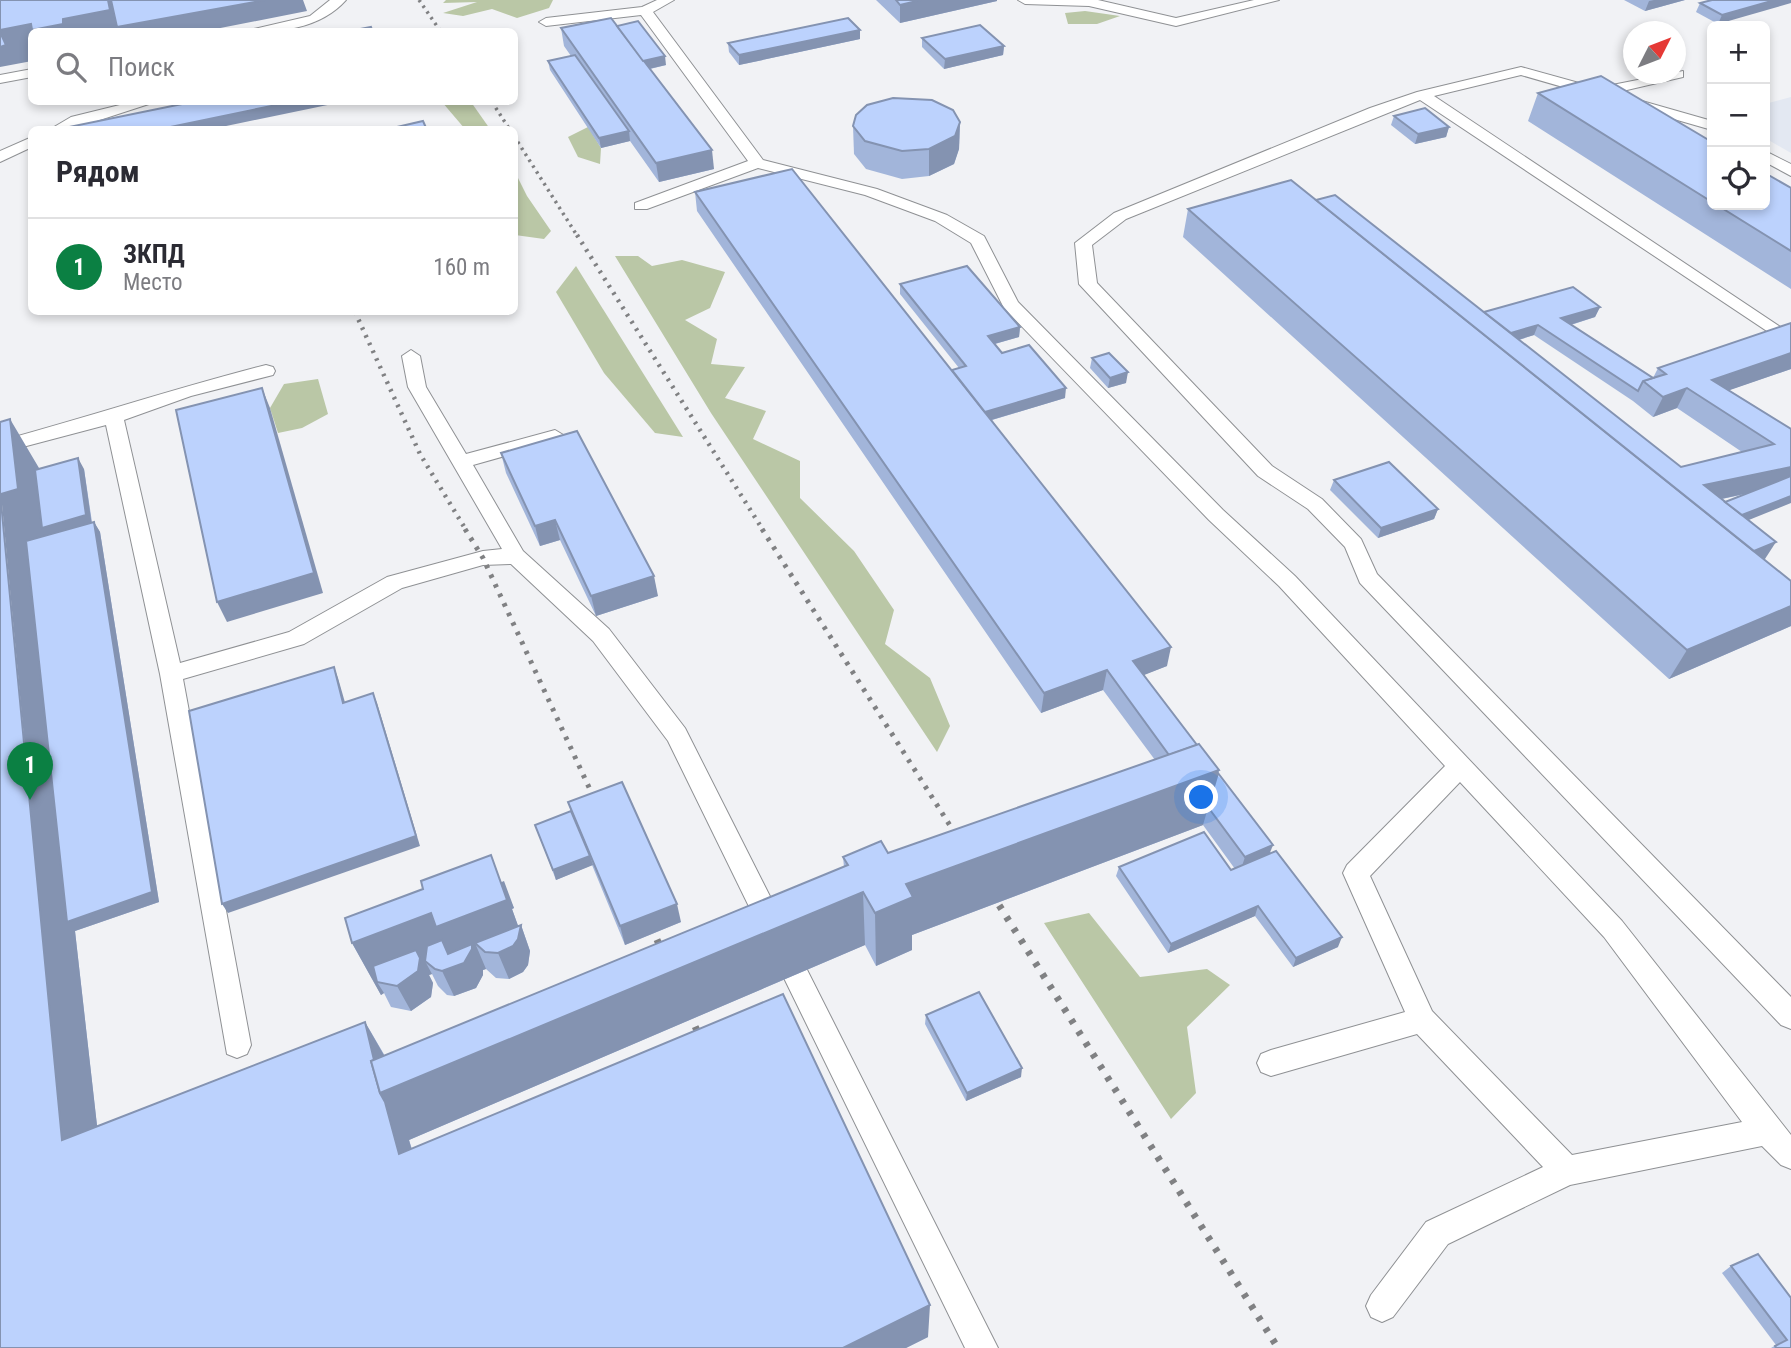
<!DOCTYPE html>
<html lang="ru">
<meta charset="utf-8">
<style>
body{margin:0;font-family:"Roboto Condensed",sans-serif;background:#f2f2f3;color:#2b2b33}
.controls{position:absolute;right:21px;top:21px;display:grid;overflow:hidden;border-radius:10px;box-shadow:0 4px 10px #0003}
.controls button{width:63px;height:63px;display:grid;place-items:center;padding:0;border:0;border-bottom:2px solid #e1e1e2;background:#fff;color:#2b2b33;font:35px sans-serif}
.compass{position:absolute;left:1623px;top:21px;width:63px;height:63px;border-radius:50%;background:#fff;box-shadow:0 4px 10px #0003;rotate:48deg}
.you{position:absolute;left:1202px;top:798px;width:24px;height:24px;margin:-18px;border:5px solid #fff;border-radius:50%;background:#1a73e8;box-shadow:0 0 0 10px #1a73e833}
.badge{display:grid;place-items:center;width:46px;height:46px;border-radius:50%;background:#0b8043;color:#fff;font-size:23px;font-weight:700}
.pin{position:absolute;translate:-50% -58px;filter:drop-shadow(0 2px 4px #0008)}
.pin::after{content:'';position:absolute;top:37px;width:24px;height:21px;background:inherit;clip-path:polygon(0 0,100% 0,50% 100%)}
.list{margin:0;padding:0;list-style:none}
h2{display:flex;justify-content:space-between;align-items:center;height:91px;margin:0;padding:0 28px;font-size:30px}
h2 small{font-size:23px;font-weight:400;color:#7c7c81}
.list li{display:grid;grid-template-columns:46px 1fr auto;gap:21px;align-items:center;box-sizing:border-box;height:98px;padding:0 28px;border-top:2px solid #e1e1e2}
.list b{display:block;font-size:26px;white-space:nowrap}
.list p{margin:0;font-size:23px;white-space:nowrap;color:#7c7c81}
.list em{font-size:23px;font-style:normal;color:#7c7c81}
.icon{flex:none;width:38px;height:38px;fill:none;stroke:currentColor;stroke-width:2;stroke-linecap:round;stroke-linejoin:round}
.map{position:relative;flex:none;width:1791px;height:1348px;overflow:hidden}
.search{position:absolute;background:#fff;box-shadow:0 4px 10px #0003;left:28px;top:28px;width:490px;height:77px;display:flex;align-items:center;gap:18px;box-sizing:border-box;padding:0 24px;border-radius:10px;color:#7c7c81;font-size:26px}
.panel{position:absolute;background:#fff;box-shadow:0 4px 10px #0003;left:28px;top:126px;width:490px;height:189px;border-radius:10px}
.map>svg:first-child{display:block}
.built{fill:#e3e8f2}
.green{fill:#bac7a6}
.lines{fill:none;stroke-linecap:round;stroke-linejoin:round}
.lane-casing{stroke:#8f9194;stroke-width:2}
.lane{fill:#fff;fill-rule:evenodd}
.rail-far3{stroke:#808183;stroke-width:3.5;stroke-dasharray:2.5 4.5;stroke-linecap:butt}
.rail-far2{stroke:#808183;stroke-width:4.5;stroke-dasharray:2.5 6;stroke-linecap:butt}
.rail-far1{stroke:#808183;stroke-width:5;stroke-dasharray:3.5 7;stroke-linecap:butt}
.rail{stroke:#808183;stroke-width:7;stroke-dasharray:4.5 9;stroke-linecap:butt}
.wall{fill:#a2b5da;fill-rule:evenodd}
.shaded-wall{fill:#8493b1}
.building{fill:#bcd2fd;stroke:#8493b1;stroke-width:2}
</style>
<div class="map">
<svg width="1791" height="1348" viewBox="0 0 1791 1348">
<rect width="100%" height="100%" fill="#f1f2f5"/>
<polygon class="built" points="1791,97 1791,153 1765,138 1765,104"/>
<g class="green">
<polygon points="446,0 553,0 549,8 517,18 492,9 463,16 443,13 477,2 443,3"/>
<polygon points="1085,11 1120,16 1097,24 1068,24 1065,13"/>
<polygon points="442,102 471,102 490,129 465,129"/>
<polygon points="588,127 601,148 600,164 578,157 568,137"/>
<polygon points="514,170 527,196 551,231 544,239 515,235"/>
<polygon points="615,256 638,256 652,266 682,260 725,272 710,308 685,320 717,339 711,364 745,367 725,398 766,411 753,439 800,461 800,498 854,551 894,610 885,644 930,678 950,726 937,752 711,413"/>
<polygon points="576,266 683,437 655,433 604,373 556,292"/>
<polygon points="318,379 328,414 302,428 278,433 270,408 284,384"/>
<polygon points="1089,913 1140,977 1207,969 1230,985 1187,1027 1196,1093 1171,1119 1044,923"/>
</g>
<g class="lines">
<g class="lane-casing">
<g id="lane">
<path d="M330,0h16c-27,30 -67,32 -105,32l69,-16z"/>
<path d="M657,0h17l-21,12 110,148 114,29 70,26 37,21 34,66 205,208 72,66 327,345 169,214v34l-10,-4 -19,-19 -192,39 -122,59 -55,73 -11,5 -11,-5 -5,-11 5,-11 55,-73 117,-55 -126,-133 -146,42 -10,-4 -4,-9 4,-9 10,-4 134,-38 -62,-139 4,-8 98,-99 -166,-180 -70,-66 -205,-212 -33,-65 -36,-22 -70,-26 -107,-27 -111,41h-12v-6l113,-42 -107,-146 -95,11 -7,-4 7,-4 96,-11zM1460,782l144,155 138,185 -170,33 -140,-144 -62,-135z"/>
<polygon points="1018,0 1098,0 1176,18 1254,0 1279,0 1176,26 1089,6 1025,4"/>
<polygon points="1521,67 1597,88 1683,71 1683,77 1614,93 1712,121 1712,130 1521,75 1434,96 1791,334 1791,347 1420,100 1126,219 1092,245 1097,283 1272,466 1322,499 1361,539 1377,574 1791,997 1791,1029 1781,1025 1360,583 1345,547 1308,509 1258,476 1079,284 1075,243 1114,213 1370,108 1417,92"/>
<polygon points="32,69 32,77 0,83 0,75"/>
<polygon points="132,102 155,102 69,130 49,130 71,117"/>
<polygon points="32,137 32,147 0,162 0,151"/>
<polygon points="1765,151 1791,164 1791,176 1765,162"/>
<path d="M411,350l9,6 6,31 40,67 89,-24 10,6 -3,4 -89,25 50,86 86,78 76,99 313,620h-33l-297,-607 -75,-100 -82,-77 -28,1 -81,23 -98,56 -121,35 68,366 -4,9 -10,4 -10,-4 -67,-380 -54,-249 -106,28v-12c89,-24 176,-53 266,-76l7,2 2,4 -2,4 -82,21 -67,24 56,243 109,-31 98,-55 96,-26 19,-2 -94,-162 -6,-31z"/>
</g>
</g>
<use href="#lane" class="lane"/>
<g class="rail-far3">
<polyline points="419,0 441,32"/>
<polyline points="492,102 510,130"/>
<polyline points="514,136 578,237"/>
</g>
<g class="rail-far2">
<polyline points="577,235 763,530"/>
<polyline points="355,312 420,454 466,530"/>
</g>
<g class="rail-far1">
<polyline points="465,529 483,558 599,809"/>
<polyline points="762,529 963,846"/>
<polyline points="987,885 993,895"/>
</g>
<g class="rail">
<polyline points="992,894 1278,1348"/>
<polyline points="646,915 666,960"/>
<polyline points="684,1002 704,1046"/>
</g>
</g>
<g class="wall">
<polygon points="876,0 997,0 997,1 900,23"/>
<polygon points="1624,0 1685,0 1645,11"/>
<polygon points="1791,0 1718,24 1696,12 1700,3"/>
<polygon points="617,26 666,65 650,69 714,169 659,182 630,141 601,148 550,70 548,61 571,56 564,46 561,28"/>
<polygon points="860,30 860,39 739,65 729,52 728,43"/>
<polygon points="922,38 1004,46 1003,55 944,69 922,47"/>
<polygon points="1538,93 1712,142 1712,205 1765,205 1791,188 1791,289 1528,121"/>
<polygon points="1394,116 1449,127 1446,137 1415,144 1391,125"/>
<polygon points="960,122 959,149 954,164 929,176 902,179 866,169 854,154 853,126"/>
<polygon points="695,192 952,370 959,368 900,294 900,284 1020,327 1019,337 995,344 1002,353 1065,398 992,420 1167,666 1143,675 1197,745 1219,770 1218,773 1269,854 1338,947 1293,967 1255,916 1168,953 1116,876 1119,867 1231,870 1235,869 1203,825 912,935 912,950 876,966 865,945 409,1140 412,1149 928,1337 906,1348 0,1348 39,468 39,469 84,469 92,522 94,522 100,532 159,902 75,931 97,1126 365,1022 385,1056 844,867 843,857 888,853 1155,760 1103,690 1041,713 697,211"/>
<path d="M1316,200l168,112 116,-5 -5,10 -24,8 82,53 5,-10 133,-45v46l-62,21 62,39 -43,91 17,40 26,21v45l-122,53 -486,-442 5,-28zM1534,335l99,66 20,16 24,-9 65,44 -61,15 -162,-127zM1745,494l-20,8 -3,-3z"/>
<polygon points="1092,358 1126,383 1108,388 1090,368"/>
<polygon points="501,453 658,596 596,616 560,540 540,546 506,473"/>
<polygon points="1334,480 1438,509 1434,519 1378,538 1330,490"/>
<polygon points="568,802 681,922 625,945 592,865 556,880 535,825 571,811"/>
<polygon points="500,879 514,908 512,909 518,926 521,925 530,951 528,965 523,972 509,979 496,978 486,969 483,970 483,975 476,988 454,996 447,995 438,986 432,974 429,975 433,983 431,997 411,1011 391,1007 384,993 381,995 352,943"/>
<polygon points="926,1015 1021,1077 966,1101 925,1024"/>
<polygon points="1731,1266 1791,1298 1791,1348 1771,1348 1776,1345 1722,1273"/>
</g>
<g class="shaded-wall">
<polygon points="70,0 303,0 307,11 200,32 32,32 32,61 0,67 0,30"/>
<polygon points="921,0 997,0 997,1 900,23 900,5"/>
<polygon points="1654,0 1685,0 1645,11 1649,1"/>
<polygon points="1775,0 1791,0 1791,3 1718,24 1722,15"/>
<polygon points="860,30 860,39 739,65 739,55"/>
<polygon points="1004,46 1003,55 944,69 945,59"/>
<polygon points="665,56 666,65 640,71 639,62"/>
<polygon points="286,102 342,102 207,130 156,130"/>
<polygon points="960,122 959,149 954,164 929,176 929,149"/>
<polygon points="1449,127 1446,137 1415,144 1418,134"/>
<polygon points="629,131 630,141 601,148 599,138"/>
<polygon points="712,150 714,169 659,182 656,163"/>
<polygon points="1600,307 1595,317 1557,329 1561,318"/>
<polygon points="1538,325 1534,335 1495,347 1498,337"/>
<polygon points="1020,327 1019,337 987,346 988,336"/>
<polygon points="1791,353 1791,369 1704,399 1712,380"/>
<polygon points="1128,372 1126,383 1108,388 1110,378"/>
<polygon points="262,388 270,408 323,593 227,622 217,602"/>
<polygon points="1066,388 1065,398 978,424 979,414"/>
<polygon points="1687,388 1677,408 1653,417 1663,397"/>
<polygon points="10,419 39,468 47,526 78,458 84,469 92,526 94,522 100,532 159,902 75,931 103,1178 62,1140 1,494"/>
<polygon points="1791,467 1791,484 1693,505 1704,485"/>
<polygon points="1791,496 1791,503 1724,530 1730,520"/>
<polygon points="1438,509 1434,519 1378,538 1381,528"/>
<polygon points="555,520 560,540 540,546 535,526"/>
<polygon points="1776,542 1763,562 1743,556"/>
<polygon points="654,576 658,596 596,616 591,596"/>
<polygon points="1791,606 1791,626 1669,679 1687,650"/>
<polygon points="1171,647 1167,666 1129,681 1133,661"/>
<polygon points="334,667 338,678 348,713 343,703"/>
<polygon points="1107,670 1103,690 1041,713 1044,693"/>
<polygon points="373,693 377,703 420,846 228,913 222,904"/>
<polygon points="1219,770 1203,825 912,935 912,950 876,966 875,913 906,884"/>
<polygon points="1273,845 1266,863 1239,875 1245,857"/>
<polygon points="590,856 593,865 556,880 553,870"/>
<polygon points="504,881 514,908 512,909 520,931 521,925 530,951 528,965 523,972 509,979 498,953 475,943 486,969 483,970 483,975 476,988 454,996 442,971 425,961 432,974 429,975 433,983 431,997 411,1011 397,986 377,982 384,993 381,995 352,943 431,913"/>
<polygon points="863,892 865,945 409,1140 423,1191 399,1154 380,1093 365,1022 389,1064"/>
<polygon points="677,904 681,922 625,945 620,926"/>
<polygon points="1258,906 1255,916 1168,953 1171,944"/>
<polygon points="1342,937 1338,947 1293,967 1296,958"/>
<polygon points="1022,1068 1021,1077 966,1101 967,1093"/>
<polygon points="930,1305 928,1337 906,1348 843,1348"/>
</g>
<g class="building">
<polygon points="0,0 108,0 110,10 63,19 63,24 32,30 31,24 0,30"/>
<polygon points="111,0 265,0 117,27"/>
<polygon points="896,0 921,0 900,5"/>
<polygon points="1712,0 1775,0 1722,15 1700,3"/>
<polygon points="611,18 712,150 656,163 561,28"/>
<polygon points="848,18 860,30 739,55 728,43"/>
<polygon points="638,21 665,56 643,61 617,26"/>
<polygon points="980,25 1004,46 945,59 922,38"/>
<polygon points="371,27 373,32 345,32"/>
<polygon points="0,32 6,45 0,47"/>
<polygon points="575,55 629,131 599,138 548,61"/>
<polygon points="1601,76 1712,142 1712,202 1538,93"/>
<polygon points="893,98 932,100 953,110 960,122 955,136 929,149 902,151 865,141 853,126 856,115 867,105"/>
<polygon points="181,102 286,102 286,103 156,130 64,130 64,128 182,104"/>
<polygon points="1425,108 1449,127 1418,134 1394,116"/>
<polygon points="423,121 427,130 398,130 397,127"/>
<polygon points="792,169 1171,647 1133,661 1197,745 1169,755 1107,670 1044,693 695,192"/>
<polygon points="1765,173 1791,188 1791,251 1717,205 1765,205"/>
<polygon points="1291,180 1791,581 1791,606 1687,650 1188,209"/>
<polygon points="1335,195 1681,467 1774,444 1687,388 1663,397 1643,381 1666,374 1658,368 1791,323 1791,353 1712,380 1791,429 1791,467 1704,485 1776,542 1754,551 1316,200"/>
<polygon points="967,266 1020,327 988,336 1002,353 1029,345 1066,388 985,412 952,370 966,366 900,284"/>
<polygon points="1573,287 1600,307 1561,318 1653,378 1643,381 1638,391 1538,325 1511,333 1484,312"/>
<polygon points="1109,353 1128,372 1110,378 1092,358"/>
<polygon points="262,388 314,573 217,602 176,410"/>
<polygon points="10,419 18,489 1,494 1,502 62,1140 365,1022 374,1060 371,1061 380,1093 385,1102 399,1154 783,994 930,1305 843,1348 0,1348 0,422"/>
<polygon points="577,431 654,576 591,596 555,520 535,526 501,453"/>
<polygon points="78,458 86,515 42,528 35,470"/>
<polygon points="1389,462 1438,509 1381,528 1334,480"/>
<polygon points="1791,476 1791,496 1742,515 1725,502"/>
<polygon points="94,522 152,892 67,922 26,541"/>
<polygon points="334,667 343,703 373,693 416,836 222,904 189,711"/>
<polygon points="1199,744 1219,770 906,884 913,897 875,913 863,892 380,1093 371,1061 848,865 843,857 881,841 888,853"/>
<polygon points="1218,773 1273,845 1245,857 1208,807"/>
<polygon points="622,782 677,904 620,926 568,802"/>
<polygon points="571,811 590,856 553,870 535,825"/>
<polygon points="1204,832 1231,870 1276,851 1342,937 1296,958 1258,906 1171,944 1119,867"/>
<polygon points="491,855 507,900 436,927 431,913 352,943 345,918 423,889 421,881"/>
<polygon points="521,925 518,939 513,946 498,953 485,952 475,943"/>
<polygon points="442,940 448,954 472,944 472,949 464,963 442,971 435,969 425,961 427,946"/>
<polygon points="416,950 420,958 418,971 397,986 377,982 373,966"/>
<polygon points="979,992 1022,1068 967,1093 926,1015"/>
<polygon points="1758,1254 1791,1298 1791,1348 1776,1348 1775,1346 1787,1340 1731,1266"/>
</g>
</svg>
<div class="controls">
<button>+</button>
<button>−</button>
<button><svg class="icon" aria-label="locate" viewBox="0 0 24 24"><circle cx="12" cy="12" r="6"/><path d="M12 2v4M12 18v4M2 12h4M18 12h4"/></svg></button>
</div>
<svg class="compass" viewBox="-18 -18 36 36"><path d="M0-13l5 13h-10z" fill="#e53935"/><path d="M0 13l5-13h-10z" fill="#7c7c81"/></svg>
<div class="you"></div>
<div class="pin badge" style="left:30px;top:800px">1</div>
<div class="search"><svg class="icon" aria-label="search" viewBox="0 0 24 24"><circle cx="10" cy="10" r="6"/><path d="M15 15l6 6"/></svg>Поиск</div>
<section class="panel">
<h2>Рядом<small></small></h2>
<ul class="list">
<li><span class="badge">1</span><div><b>ЗКПД</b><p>Место</p></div><em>160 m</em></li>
</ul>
</section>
</div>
